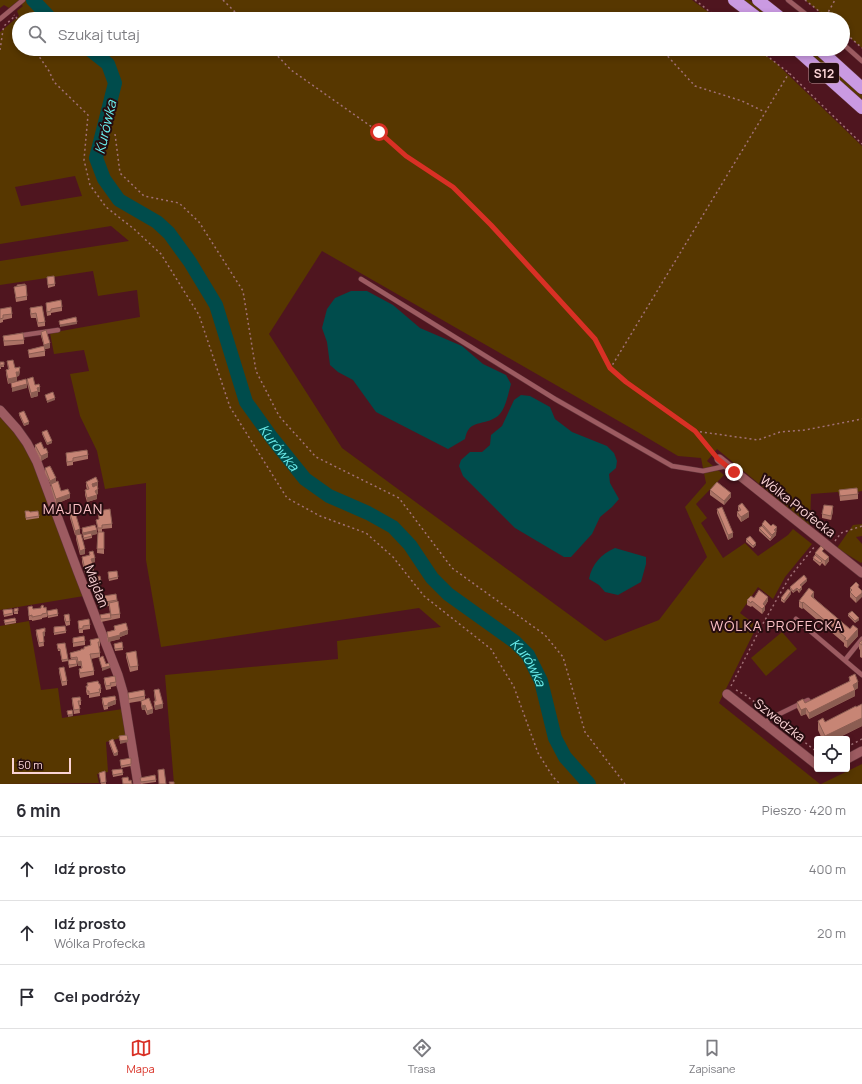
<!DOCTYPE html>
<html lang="pl">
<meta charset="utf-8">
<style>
body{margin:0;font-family:Manrope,sans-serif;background:#f2f2f3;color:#2b2b33}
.controls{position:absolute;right:12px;bottom:12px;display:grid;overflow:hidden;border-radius:4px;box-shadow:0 2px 6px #0003}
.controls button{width:36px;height:36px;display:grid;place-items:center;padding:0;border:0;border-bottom:1px solid #e1e1e2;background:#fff;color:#2b2b33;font:20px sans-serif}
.scale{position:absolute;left:12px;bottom:10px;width:59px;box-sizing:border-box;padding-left:4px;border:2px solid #fad3d5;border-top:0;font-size:11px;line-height:14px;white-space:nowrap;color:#fad3d5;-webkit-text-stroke:3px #250c0f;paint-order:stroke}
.stop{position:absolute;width:12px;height:12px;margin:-9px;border:3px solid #d93025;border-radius:50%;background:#fff}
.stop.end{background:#d93025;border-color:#fff;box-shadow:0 1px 4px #0008}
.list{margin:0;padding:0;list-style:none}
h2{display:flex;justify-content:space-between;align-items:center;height:52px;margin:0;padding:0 16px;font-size:17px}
h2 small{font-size:13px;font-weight:400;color:#7c7c81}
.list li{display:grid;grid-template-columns:26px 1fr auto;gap:12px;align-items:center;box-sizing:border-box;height:64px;padding:0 16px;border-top:1px solid #e1e1e2}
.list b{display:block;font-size:15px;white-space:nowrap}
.list p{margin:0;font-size:13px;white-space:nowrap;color:#7c7c81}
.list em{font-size:13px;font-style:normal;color:#7c7c81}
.icon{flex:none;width:22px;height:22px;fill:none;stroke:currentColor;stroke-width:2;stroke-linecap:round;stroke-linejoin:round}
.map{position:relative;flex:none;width:862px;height:784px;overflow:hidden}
.search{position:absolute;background:#fff;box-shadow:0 2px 6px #0003;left:12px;right:12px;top:12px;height:44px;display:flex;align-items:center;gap:10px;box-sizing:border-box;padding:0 14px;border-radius:22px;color:#7c7c81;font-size:15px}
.sheet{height:244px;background:#fff}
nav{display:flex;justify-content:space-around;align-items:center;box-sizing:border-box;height:56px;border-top:1px solid #e1e1e2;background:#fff;font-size:11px;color:#7c7c81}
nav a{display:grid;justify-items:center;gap:2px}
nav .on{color:#d93025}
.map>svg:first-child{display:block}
.green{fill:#573700;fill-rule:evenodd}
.water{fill:#004c4c}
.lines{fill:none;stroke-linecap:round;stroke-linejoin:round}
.river{stroke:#004c4c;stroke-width:14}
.service-casing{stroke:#613339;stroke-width:5.5}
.minor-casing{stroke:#613339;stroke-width:10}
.motorway-casing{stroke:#613339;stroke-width:13}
.path{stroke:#a17076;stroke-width:1.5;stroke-dasharray:2 3;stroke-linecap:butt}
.service{stroke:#9d5b61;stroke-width:4.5}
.minor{stroke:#9d5b61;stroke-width:9}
.motorway{stroke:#ca9ae2;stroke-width:12}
.wall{fill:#ab7265}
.shaded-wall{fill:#8b5d52}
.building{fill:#c78575;stroke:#8b5d52}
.route{stroke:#d93025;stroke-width:5}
.labels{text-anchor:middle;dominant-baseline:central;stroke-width:4;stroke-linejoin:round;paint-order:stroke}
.shield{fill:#250c0f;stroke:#ba979a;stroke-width:1}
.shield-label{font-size:12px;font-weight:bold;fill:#fad3d5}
.street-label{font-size:13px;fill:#fad3d5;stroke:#250c0f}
.water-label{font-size:14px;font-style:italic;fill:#6aedec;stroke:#250c0f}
.neighbourhood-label{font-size:14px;letter-spacing:1px;fill:#fcc1c5;stroke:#250c0f}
</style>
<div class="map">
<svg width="862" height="784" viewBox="0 0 862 784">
<rect width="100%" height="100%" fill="#4f151f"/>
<g class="green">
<path d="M0,0h692l26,19h-699v30h738l19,14 86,83v345l-23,4 -1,-3 -27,2 -1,32 -93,-77 -10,12 17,14 -28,29 11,14 -6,5 22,35 22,-15 13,13 30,-21 5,-6 19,15 -27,33 -12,22 -15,-12 -18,26 17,13 -38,77 101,81h-646l-9,-109 173,-16 -1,-18 104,-14 -22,-19 -258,39 -15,-87v-77l-41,6 -8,-38 -17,-35 -10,-42 19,-3 -5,-21 -30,4 -4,-21 90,-16 -3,-27 -39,6 -5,-25 -93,14v-24l129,-20 -18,-15 -111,18v-212l19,-16 -2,-5 6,-5 -5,-5 -9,7 -5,-3 -4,3zM75,176l7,20 -61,10 -6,-19zM322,251l314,180 42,25 23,2 5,25 -21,24 22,50 -48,63 -54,21 -263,-193 -73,-114z"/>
<polygon points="743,0 749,0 774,19 767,19"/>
<polygon points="805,0 862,0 862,48 843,32 843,19 828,19"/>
<polygon points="804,49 810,49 862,95 862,101"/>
<polygon points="0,416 24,444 33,462 84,596 0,610"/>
<polygon points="862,524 862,536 856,537 862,544 862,562 861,563 837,548 853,525"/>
<polygon points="29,621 41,690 58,688 62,718 123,709 128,736 106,742 108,772 97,774 99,783 0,784 0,626"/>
<polygon points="782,632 797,649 766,676 751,658"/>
<polygon points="862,764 862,784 821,784"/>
</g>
<g class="water">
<path d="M351,291h16l26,14 27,23 42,18 21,18 23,11 5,9c-3,10 -5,25 -13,32 -15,11 -29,2 -33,23l-17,10 -72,-37 -23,-32 -15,-8 -8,-7 -3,-23 -5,-14 5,-19 8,-11z"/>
<polygon points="521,395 530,396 550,407 555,419 572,432 607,446 614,453 617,461 616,468 609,474 610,483 619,499 612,507 600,517 592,534 571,557 564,557 515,528 463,476 459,466 461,460 470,452 482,452 490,445 491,435 502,426 514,400"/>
<path d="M615,548l31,9v7l-5,18 -23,13 -13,-3 -6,-7 -10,-6c3,-15 12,-25 26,-31z"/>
</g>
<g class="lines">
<g class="river">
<polyline points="33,0 51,19"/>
<path id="s1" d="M89,49l19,15 7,19 -19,75 8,21 15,21 38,22 12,11 21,29 26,43 30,97 26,36 33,41 24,17 39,17 25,14 17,18 22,33 16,16 67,48 13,13 13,26 14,57 10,19 24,27"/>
</g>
<g class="service-casing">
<g id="service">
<polyline points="788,0 812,19"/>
<polyline points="0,19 23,0"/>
<polyline points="843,44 862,61"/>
<polyline points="361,279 555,399 672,466 703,471 726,466"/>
<polyline points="17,336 58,330"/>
<polyline points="796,619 862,675"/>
<polyline points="845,660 862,639"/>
<polyline points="764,724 769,719 808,700 810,703"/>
</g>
</g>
<g class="minor-casing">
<g id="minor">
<polyline points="0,410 17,429 27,443 37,462 78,572 118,675 123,692 138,784"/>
<polyline points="719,459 862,573"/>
<polyline points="727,694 817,765"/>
<polyline points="847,759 862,751"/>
</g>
</g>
<g class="motorway-casing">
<g id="motorway">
<polyline points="734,0 759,19"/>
<polyline points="758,0 782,19"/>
<polyline points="796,49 862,108"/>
<polyline points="819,49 862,88"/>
</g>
</g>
<g class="path">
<polyline points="223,0 242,19"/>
<polyline points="695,0 719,19"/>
<polyline points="805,0 829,19"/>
<polyline points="826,16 835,0"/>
<polyline points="16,17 19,22"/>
<polyline points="843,31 862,48"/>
<polyline points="34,49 49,71 54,82 88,115 84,160 90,185 106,207 134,229 161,254 199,315 230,407 287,498 320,516 366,533 393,557 424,596 491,649 514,687 538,753 553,777 560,784"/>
<polyline points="271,49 291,70 379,132 406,156 453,187 491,225 595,339 610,369 626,382 695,431 713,453"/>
<polyline points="661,49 695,86 742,101 765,112"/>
<polyline points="758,49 789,73 862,144"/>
<polyline points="0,50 3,30 4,26 15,16 14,15"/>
<polyline points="115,134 120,173 144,196 179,203 199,222 243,291 256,371 279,416 316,457 399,498 452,568 545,635 563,657 585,732 625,784"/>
<polyline points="610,369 789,73"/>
<polyline points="695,431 758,440 780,432 805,430 862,419"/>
<polyline points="835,541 841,533 862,526"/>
<polyline points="731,686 761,627 789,578 815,546"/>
<polyline points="736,690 747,696 767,712"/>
<polyline points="778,721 817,752"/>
<polyline points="847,747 862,739"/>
<polyline points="837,769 838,769"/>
</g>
<use href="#service" class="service"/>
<use href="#minor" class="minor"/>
<use href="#motorway" class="motorway"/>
</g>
<g class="wall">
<polygon points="47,277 55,284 55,286 48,288"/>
<polygon points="14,287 27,296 27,300 16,302"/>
<polygon points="46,303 62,307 62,311 51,313 51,315 47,316 46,307"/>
<polygon points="42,306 45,322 45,326 38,327 36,318 31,318 30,313 30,308"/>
<polygon points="0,309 12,314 12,318 3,320 3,322 0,323"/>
<polygon points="41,332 50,348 45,349 45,356 29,358 28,350 44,346 41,336"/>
<polygon points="3,336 24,340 24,344 4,346"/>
<polygon points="7,361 20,371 19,376 17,376 8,384 6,374 6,370 8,369"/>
<polygon points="0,362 4,362 4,367 1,367 1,369 0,369"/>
<polygon points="27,379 35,385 40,392 38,392 38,396 31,398 27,383"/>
<polygon points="19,413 29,424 24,426 19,415"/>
<polygon points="42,432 52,443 47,445 42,434"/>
<polygon points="35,445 48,457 41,461 35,449"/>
<polygon points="66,453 88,455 88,459 73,462 73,465 67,466 66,458"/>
<polygon points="45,468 56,482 61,491 70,498 56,504 51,488 51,485 45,473"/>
<polygon points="86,482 98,486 97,487 98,494 97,494 97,499 87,502 85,495 85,490 87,490 86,486"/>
<polygon points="710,490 731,497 724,505 710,495"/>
<polygon points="839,490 858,494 858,499 840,501"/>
<polygon points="738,506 749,517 741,522 737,516 737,512 739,511 738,510"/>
<polygon points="717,509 733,537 728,540 717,513"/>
<polygon points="25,511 39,516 39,518 26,520"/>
<polygon points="98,511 112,524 112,528 102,529 102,532 104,532 104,554 97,553 98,532 96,520 99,519"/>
<polygon points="833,511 831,520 822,518 822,514"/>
<polygon points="70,514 80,534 85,554 80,555 76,539 76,535 75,535 70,518"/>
<polygon points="762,524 777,532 776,532 776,535 770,541 759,531 759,528 762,526"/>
<polygon points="82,528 97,534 92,535 92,538 84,540 82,532"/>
<polygon points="746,539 756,545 753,548 746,542"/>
<polygon points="89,552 95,562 92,563 94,571 85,574 82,562 82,557 89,555"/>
<polygon points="815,553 824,553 829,561 825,566 822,563 820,566 813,560 813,558 815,555"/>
<polygon points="108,572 118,577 118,579 109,581"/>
<polygon points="96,577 101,585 99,586 99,593 94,594 93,589 91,590 89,585 89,581 96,579"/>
<polygon points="807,581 802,586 802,589 799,593 797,590 793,593 790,589 790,587"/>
<polygon points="850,588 859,589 856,603 850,597"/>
<polygon points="791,594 784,603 781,601 781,598"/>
<polygon points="98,597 117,600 120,614 120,618 101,622 100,615 110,613 109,606 99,607"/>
<polygon points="814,598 858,636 847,648 844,646 844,643 803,608 802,609 799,607 799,601"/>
<polygon points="747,600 768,601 765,606 765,610 762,614 752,606 751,607 747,605"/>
<polygon points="28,607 33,609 44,608 47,612 58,614 58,616 48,618 47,613 47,617 42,618 42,619 32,621 32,620 29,620"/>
<polygon points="18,608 18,614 14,614 14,609"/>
<polygon points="3,610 13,613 13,615 4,617"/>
<polygon points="848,614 859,620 855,623 848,616"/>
<polygon points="64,615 70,621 70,625 66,626 64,619"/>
<polygon points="4,620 16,621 16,623 5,625"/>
<polygon points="78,621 90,625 90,629 83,630 83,633 79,633"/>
<polygon points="114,626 128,634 120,637 120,639 108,642 107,636 107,632 114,630"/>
<polygon points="54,629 66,631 66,633 54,635"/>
<polygon points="36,630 45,636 43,636 44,646 39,647 36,634"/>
<polygon points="73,638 85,641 85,645 73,647"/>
<polygon points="90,640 100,642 100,646 99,647 100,653 100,657 91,659 94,671 94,675 80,678 79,673 79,669 81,668 81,666 78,666 77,661 77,666 69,668 68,660 71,660 70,653 81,650 90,645"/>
<polygon points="862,640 862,658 860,657 860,650 859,649 859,643"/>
<polygon points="57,644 68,659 68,661 62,662 60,651 58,651"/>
<polygon points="114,644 123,648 123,650 115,651"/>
<polygon points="126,653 138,666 138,670 130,672 126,657"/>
<polygon points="59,668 67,681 67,685 62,686 59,672"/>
<polygon points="849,677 858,688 855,690 855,696 809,719 806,714 801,716 797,708 797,702 805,703 849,682"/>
<polygon points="104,678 116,682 116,686 111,687 111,689 106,690 104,682"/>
<polygon points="87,683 99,684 101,689 101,693 100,693 100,696 89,698 89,695 87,695 86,691 86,686 87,686"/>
<polygon points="154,690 163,708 155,710 154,705 154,701 155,701 154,694"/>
<polygon points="128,693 145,696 145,699 153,713 147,715 145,710 142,710 141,705 141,701 129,703"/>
<polygon points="72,698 81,701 81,705 79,705 80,713 74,714 72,702"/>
<polygon points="102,698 116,704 108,707 108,709 104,710 102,702"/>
<polygon points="862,704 862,726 836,739 822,739 818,730 818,721 825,722"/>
<polygon points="109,741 118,755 114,756 109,743"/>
<polygon points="120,760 131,764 131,766 121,768"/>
<polygon points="112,770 123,773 123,775 113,777"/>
<polygon points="99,773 106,782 106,784 101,784"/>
<polygon points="140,778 156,780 156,782 141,784"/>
</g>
<g class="shaded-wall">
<polygon points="77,322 77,324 60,327 60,325"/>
<polygon points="50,343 50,348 44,349 44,345"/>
<polygon points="20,367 19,376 16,377 16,372"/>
<polygon points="17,377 17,381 8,384 8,379"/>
<polygon points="27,384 27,388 12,392 12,388"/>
<polygon points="40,387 40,392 38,392 38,396 31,398 31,393 37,388"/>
<polygon points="55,398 55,400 47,403 47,401"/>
<polygon points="29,422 29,424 24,426 24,424"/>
<polygon points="52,441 52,443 47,445 47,443"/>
<polygon points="48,453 48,457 41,461 41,456"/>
<polygon points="56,478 56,482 50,485 50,481"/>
<polygon points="98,482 98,486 92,489 92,484"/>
<polygon points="98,489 98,494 95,495 95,491"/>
<polygon points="731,493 731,497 724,505 724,501"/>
<polygon points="70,494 70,498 56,504 56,499"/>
<polygon points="97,495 97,499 87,502 87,498"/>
<polygon points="833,506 833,511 831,520 831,516"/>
<polygon points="749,512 749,517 741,522 741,517"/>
<polygon points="777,527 776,535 770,541 770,539 772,537 772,535 774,530"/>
<polygon points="80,529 80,534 75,535 75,531"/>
<polygon points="97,530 97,534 84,537 83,533"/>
<polygon points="733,533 733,537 728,540 728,535"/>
<polygon points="756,543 756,545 753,548 753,546"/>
<polygon points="85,549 85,554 80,555 80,551"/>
<polygon points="829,557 829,561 825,566 825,561"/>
<polygon points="95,558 95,562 91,563 91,559"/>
<polygon points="94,567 94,571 85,574 85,569"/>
<polygon points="807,579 807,581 800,587 800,585"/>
<polygon points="101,581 101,585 97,586 97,582"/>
<polygon points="93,585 93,589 91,590 91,586"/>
<polygon points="802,587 802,589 799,593 799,590"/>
<polygon points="99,588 99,593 94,594 94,590"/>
<polygon points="797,588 797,590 793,593 793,591"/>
<polygon points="791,591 791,594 784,603 784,601"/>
<polygon points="814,592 814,599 811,596"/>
<polygon points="862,593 862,597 856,603 856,598"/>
<polygon points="768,597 768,601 763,608 763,604"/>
<polygon points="803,602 803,608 802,609 802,603"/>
<polygon points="765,606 765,610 762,614 762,609"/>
<polygon points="859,618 859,620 855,623 855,621"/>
<polygon points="858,629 858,636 847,648 847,641"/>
<polygon points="128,630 128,634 120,637 120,639 108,642 108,638"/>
<polygon points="43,632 45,632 45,636 43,637"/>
<polygon points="81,661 81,666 78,666 78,662"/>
<polygon points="110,666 110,668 102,671 102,668"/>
<polygon points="858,682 858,688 855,690 855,696 809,719 809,713 853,685"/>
<polygon points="116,700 116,704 108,707 108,703"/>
<polygon points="163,704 163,708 155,710 155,706"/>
<polygon points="145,705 145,710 142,710 142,706"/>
<polygon points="806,708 806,714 801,716 801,710"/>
<polygon points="153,709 153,713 147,715 147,711"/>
<polygon points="73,714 73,716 68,717 68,715"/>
<polygon points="862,718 862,726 836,739 825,739 825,736"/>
<polygon points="128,740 128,742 120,744 120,741"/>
<polygon points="118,752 118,755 114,756 114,754"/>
</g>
<g class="building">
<polygon points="54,276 55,284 48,285 47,277"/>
<polygon points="25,284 25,285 17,287 17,285"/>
<polygon points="26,285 27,296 16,298 14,287"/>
<polygon points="61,300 62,307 51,309 51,311 47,312 46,303"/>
<polygon points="42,306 45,322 38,323 36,313 31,314 30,308"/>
<polygon points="11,307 12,314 3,315 3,318 0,319 0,309"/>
<polygon points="76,317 77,322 60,325 59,321"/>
<polygon points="46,330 50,343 44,345 41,332"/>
<polygon points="23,333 24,340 4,341 3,336"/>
<polygon points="44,346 45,351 29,354 28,350"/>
<polygon points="13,360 15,368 20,367 19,372 16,372 17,377 8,379 6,370 9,369 7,361"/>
<polygon points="0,362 4,362 4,365 1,365 1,367 0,367"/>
<polygon points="33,377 35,385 39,384 40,387 37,388 38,391 31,393 27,379"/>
<polygon points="26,379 27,384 12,388 11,383"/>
<polygon points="53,392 55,398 47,401 45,395"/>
<polygon points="24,411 29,422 24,424 19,413"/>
<polygon points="47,430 52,441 47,443 42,432"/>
<polygon points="41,442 44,449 46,448 48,453 41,456 35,445"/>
<polygon points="87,450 88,455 73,458 73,461 67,462 66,453"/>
<polygon points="50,466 56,478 50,481 45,468"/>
<polygon points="96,477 98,482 92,484 93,487 97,485 98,489 95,491 97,495 87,498 85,490 89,489 86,482"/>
<polygon points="58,481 61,491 68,489 70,494 56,499 51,484"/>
<polygon points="717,482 731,493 724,501 710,490"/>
<polygon points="857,488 858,494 840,496 839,490"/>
<polygon points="742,503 749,512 741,517 737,512 741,510 738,506"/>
<polygon points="824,505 833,506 831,516 822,514"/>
<polygon points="722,507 733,533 728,535 717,509"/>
<polygon points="110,509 112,524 102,525 102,528 98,528 96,520 99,519 98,511"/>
<polygon points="25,511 29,511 30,512 38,511 39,516 26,518"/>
<polygon points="75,512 80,529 75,531 70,514"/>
<polygon points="765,520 771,526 773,524 777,527 774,530 776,531 772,535 762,524"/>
<polygon points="95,525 97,530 83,533 82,528"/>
<polygon points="762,526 772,537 770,539 759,528"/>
<polygon points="98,532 104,532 104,549 97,549"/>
<polygon points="91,533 92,536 84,538 83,535"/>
<polygon points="81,534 85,549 80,551 76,535"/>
<polygon points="750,536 756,543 753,546 746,539"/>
<polygon points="821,546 824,549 822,551 829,557 825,561 815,553"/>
<polygon points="93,551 95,558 91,559 94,567 85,569 82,557 90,555 89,552"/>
<polygon points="815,555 822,561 820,563 813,558"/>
<polygon points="117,571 118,577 109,579 108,572"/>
<polygon points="804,575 807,579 800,585 802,587 799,590 797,588 793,591 790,587"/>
<polygon points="100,576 101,581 97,582 99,588 94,590 93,585 91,586 89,581 96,579 96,577"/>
<polygon points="856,582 859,585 858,587 862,591 862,593 856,598 850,592 852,590 850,588"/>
<polygon points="809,588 814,592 811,596 850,629 853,625 858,629 847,641 844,639 846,638 803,602 802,603 799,601"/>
<polygon points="788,589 791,591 784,601 781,598"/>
<polygon points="759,590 768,597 763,604 765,606 762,609 752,601 751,603 747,600 751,596 754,598"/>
<polygon points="116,594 117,600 99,603 98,597"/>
<polygon points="118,601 120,614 111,615 109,603"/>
<polygon points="43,605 44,608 46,607 47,613 42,614 42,615 32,617 32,615 29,616 28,607 32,606 33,609 41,608 41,606"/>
<polygon points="18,608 18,611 14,612 14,609"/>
<polygon points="12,609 13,613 4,615 3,610"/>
<polygon points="57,609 58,614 48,616 47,611"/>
<polygon points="852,611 859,618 855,621 848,614"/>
<polygon points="110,613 111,618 101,619 100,615"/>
<polygon points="69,614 70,621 66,622 64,615"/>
<polygon points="15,618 16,621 5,623 4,620"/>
<polygon points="89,619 90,625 83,626 83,628 79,629 78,621"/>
<polygon points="126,623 128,630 120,633 120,635 108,638 107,632 115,630 114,626"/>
<polygon points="65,626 66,631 54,633 54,627"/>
<polygon points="45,628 45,632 43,632 44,642 39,643 36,630"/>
<polygon points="84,636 85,641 73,643 73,638"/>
<polygon points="99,638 100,642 98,642 100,653 90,654 94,671 80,673 79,669 82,668 81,661 78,662 77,657 71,658 70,653 81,650 81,649 84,649 84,647 91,645 90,640"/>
<polygon points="862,640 862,645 859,643"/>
<polygon points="122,642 123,648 115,649 114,644"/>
<polygon points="65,643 68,659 62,660 60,649 58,649 57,644"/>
<polygon points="136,651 138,666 130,667 126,653"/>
<polygon points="103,656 106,664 109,663 110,666 102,668 99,658"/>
<polygon points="76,659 77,664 69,665 68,660"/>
<polygon points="64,667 67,681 62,682 59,668"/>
<polygon points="855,674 858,682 853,685 855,690 809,713 806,708 801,710 797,702 803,699 805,703 850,681 849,677"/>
<polygon points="115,676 116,682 110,683 111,685 106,686 104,678"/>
<polygon points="98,681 99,684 100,684 101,689 99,689 100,692 89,694 89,691 87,691 86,686 88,686 87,683"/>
<polygon points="159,689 163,704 155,706 154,701 156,701 154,690"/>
<polygon points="144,690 145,696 129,699 128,693"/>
<polygon points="115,696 116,700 108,703 108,705 104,706 102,698"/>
<polygon points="80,697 81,701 78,701 80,709 74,710 72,698"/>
<polygon points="149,698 153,709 147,711 145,705 142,706 141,701"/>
<polygon points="862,704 862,718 825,736 818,721 823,718 825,722 856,706 856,707"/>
<polygon points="72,710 73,714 68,715 67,711"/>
<polygon points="127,735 128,740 120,741 119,736"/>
<polygon points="113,739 118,752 114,754 109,741"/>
<polygon points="131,758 131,764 121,766 120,760"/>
<polygon points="122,769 123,773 113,775 112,770"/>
<polygon points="164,769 166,784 159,784 158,770"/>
<polygon points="105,771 106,782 101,783 99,773"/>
<polygon points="155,775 156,780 141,782 140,778"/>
<polygon points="128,777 129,781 131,780 132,784 123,784 122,778"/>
<polygon points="169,782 174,782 174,784 170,784"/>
</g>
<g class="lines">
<polyline class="route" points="379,132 406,156 453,187 491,225 595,339 610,368 626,382 695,431 718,459 734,472"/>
</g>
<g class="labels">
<rect class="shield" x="809" y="63" width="30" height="20" rx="3"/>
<g class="shield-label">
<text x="824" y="73">S12</text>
</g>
<g class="street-label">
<text transform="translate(798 506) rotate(38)">Wólka Profecka</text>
<text transform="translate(97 586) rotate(69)">Majdan</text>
<text transform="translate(780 720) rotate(38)">Szwedzka</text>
</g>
<g class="water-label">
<text transform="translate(105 127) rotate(-77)">Kurówka</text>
<text stroke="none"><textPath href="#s1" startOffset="474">Kurówka</textPath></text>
<text stroke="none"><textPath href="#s1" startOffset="810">Kurówka</textPath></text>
</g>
<g class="neighbourhood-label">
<text x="73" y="508">MAJDAN</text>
<text x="777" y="625">WÓLKA PROFECKA</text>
</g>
</g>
</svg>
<div class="controls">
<button><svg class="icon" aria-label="locate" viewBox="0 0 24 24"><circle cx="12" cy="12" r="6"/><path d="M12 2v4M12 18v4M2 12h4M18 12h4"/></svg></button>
</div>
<div class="scale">50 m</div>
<div class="stop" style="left:379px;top:132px"></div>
<div class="stop end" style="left:734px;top:472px"></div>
<div class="search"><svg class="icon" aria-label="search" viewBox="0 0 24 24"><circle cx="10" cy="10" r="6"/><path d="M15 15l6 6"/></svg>Szukaj tutaj</div>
</div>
<section class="sheet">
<h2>6 min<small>Pieszo · 420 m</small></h2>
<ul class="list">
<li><svg class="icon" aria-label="ahead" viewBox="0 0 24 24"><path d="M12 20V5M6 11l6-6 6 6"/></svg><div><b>Idź prosto</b></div><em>400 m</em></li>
<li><svg class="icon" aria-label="ahead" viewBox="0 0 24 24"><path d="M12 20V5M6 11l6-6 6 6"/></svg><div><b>Idź prosto</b><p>Wólka Profecka</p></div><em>20 m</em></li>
<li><svg class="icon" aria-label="arrive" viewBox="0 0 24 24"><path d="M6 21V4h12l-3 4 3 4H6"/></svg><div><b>Cel podróży</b></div></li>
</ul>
</section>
<nav>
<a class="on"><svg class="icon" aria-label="map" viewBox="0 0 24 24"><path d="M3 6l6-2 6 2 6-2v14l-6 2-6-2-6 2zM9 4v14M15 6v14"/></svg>Mapa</a>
<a><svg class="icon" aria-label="directions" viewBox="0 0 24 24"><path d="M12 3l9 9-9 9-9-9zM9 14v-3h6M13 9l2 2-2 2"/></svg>Trasa</a>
<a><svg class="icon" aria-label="saved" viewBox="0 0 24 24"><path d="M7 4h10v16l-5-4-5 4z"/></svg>Zapisane</a>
</nav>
